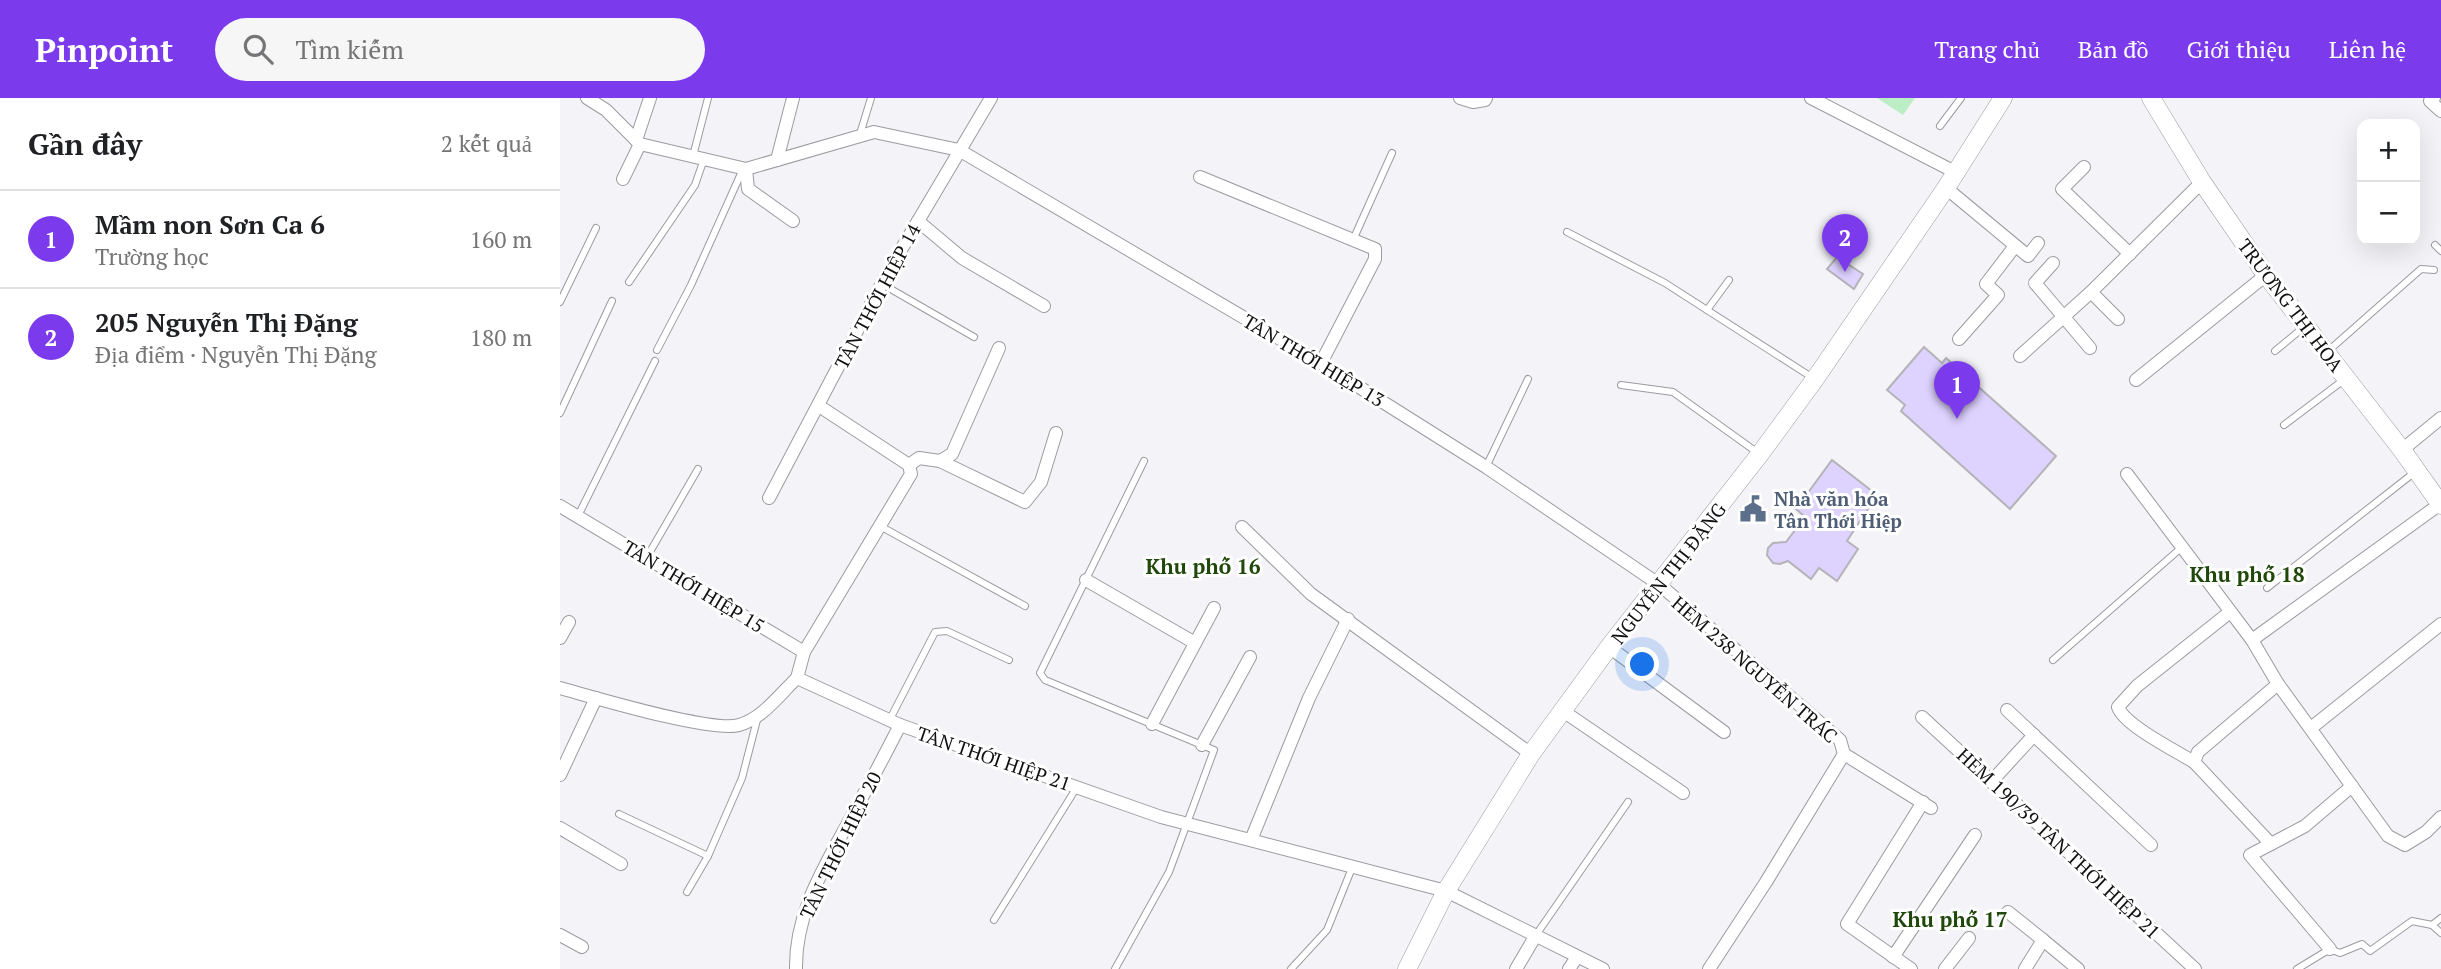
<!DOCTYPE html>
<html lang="vi">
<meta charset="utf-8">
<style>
body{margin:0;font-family:"PT Serif",serif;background:#f6f6f6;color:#202124}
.controls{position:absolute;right:21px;top:21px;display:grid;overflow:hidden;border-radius:14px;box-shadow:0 7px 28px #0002}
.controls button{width:63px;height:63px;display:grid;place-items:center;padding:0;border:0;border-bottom:2px solid #e0e0e0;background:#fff;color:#202124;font:35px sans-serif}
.you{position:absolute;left:1083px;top:567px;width:24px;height:24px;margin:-18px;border:5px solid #fff;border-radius:50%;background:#1a73e8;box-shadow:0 0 0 10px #1a73e833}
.badge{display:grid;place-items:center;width:46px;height:46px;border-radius:50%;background:#7c3aed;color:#fff;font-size:23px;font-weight:700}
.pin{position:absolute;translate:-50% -58px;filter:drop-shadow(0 2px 4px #0008)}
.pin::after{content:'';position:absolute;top:37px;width:24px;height:21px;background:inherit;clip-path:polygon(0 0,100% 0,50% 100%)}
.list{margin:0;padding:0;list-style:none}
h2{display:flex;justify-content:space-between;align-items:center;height:91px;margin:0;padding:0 28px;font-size:30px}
h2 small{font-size:23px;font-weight:400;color:#757577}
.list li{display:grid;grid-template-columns:46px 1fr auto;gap:21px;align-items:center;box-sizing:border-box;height:98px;padding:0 28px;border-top:2px solid #e0e0e0}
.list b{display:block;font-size:26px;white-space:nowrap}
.list p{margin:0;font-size:23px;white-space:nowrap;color:#757577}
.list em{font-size:23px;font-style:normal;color:#757577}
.icon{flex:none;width:38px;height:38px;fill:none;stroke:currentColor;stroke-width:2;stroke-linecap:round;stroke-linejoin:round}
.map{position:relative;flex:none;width:1881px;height:871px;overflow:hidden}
header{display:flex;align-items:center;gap:42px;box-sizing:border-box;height:98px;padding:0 35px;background:#7c3aed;color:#fff}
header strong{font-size:33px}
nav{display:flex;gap:38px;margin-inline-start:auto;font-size:24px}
.search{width:490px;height:63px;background:#f6f6f6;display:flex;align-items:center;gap:18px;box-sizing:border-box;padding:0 24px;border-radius:38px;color:#757577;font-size:26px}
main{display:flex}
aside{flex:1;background:#fff}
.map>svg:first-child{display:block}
.green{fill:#bbeec4}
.building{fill:#ded2fe;stroke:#b4b3b8;stroke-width:2}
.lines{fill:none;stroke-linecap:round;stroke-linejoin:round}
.lane-casing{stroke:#9c9ba0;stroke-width:8}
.street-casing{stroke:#9c9ba0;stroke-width:14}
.secondary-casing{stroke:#9c9ba0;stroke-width:19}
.lane{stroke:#fff;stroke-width:6}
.street{stroke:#fff;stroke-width:12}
.secondary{stroke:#fff;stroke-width:18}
.labels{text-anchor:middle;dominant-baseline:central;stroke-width:6;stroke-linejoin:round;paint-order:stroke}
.street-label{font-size:19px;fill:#101011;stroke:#fff}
.service-label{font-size:19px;font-weight:bold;fill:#4e5e75;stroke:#fff;text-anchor:start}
.neighbourhood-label{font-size:21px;font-weight:bold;fill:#1f480a;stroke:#fff}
</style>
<header>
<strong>Pinpoint</strong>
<div class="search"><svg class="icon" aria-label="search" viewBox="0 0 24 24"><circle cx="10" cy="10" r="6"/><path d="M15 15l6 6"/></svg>Tìm kiếm</div>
<nav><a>Trang chủ</a><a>Bản đồ</a><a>Giới thiệu</a><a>Liên hệ</a></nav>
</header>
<main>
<aside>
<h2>Gần đây<small>2 kết quả</small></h2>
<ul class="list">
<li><span class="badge">1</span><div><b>Mầm non Sơn Ca 6</b><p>Trường học</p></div><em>160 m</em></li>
<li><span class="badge">2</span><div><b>205 Nguyễn Thị Đặng</b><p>Địa điểm · Nguyễn Thị Đặng</p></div><em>180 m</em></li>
</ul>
</aside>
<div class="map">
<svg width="1881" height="871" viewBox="0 0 1881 871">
<rect width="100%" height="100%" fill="#f4f3f8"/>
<polygon class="green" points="1317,0 1355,0 1343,17"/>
<g class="building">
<polygon points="1277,159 1303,176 1294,191 1267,171"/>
<polygon points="1364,249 1382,265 1386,260 1496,358 1450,411 1341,313 1345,307 1327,292"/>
<polygon points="1272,362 1317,397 1287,443 1298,451 1277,483 1259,470 1251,481 1228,463 1220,466 1213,465 1207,457 1208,450 1213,445 1226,444 1245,419 1236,411"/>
</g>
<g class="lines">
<g class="lane-casing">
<g id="lane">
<polyline points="1380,28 1401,0"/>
<polyline points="300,36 311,0"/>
<polyline points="133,58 148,0"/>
<polyline points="1007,134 1105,185 1253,280"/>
<polyline points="793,142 832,55"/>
<polyline points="1875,147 1881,153"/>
<polyline points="69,184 135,87 144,61"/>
<polyline points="322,186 414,239"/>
<polyline points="0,204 36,130"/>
<polyline points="1147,212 1169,182"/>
<polyline points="97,252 131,187 183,71"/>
<polyline points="1715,253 1744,229"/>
<polyline points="1767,254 1861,171 1874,172"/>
<polyline points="1061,287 1113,294 1198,355"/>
<polyline points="0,315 52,203"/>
<polyline points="1724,327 1785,281"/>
<polyline points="926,369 968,281"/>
<polyline points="18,418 95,263"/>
<polyline points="320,428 465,508"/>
<polyline points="87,459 138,371"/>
<polyline points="1707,490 1855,374"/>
<polyline points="1493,562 1621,450"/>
<polyline points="330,621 375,534 387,533 449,562"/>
<polyline points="59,716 148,758 182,680 198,618"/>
<polyline points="127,794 148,758"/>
<polyline points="434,822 517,689"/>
<polyline points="1872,827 1881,835"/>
<polyline points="1872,827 1881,820"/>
<polyline points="976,837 1068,704"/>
<polyline points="555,871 609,774 654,652 485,582 480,575 584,363"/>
<polyline points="731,871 767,832 792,770"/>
<polyline points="1737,871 1770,851 1780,855 1802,846 1810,853 1852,823 1872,827"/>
</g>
</g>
<g class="street-casing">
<g id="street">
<polyline points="27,0 46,12 80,46"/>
<polyline points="900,0 913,4 925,2 926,0"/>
<polyline points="1251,0 1395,74"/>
<polyline points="1874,0 1870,3 1881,13"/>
<polyline points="76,42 90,0"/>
<polyline points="217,62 233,0"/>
<polyline points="1524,69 1502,91 1570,156"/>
<polyline points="186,71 188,91 233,123"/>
<polyline points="640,79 815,151 815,161 761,265"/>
<polyline points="63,81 80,46 186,71 314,34 399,52 761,265 926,369 1100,487 1280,642 1284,656 1206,784 1149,871"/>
<polyline points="1386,90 1468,158 1478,145"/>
<polyline points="358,123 402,160 484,208"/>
<polyline points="1493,165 1475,185 1530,250"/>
<polyline points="1558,221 1531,194 1642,84"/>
<polyline points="1399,241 1438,197 1426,186 1455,148"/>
<polyline points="1460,258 1531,194"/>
<polyline points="1576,282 1706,177"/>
<polyline points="1842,352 1881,320"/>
<polyline points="380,363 392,356 439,250"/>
<polyline points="349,367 359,360 380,363 465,404 481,384 496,335"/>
<polyline points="1567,376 1692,542 1718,586 1828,738 1845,747 1866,734 1881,719"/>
<polyline points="209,400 329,172 431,0"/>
<polyline points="0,408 244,554 237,580"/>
<polyline points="682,429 751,496 971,656"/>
<polyline points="526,482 635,545"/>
<polyline points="0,540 9,524"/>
<polyline points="1692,542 1880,406"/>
<polyline points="1049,549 1164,634"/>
<polyline points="244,554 351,376 349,367 259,308"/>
<polyline points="1718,586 1638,654 1634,664 1711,746 1690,757 1770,851"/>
<path d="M0,590c33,9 152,45 179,37 23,-6 41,-31 58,-47l103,47 261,92 285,74 157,78"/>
<polyline points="1447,612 1591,747"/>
<polyline points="1003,613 1123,695"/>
<polyline points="1362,619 1635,871"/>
<polyline points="592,626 654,510"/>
<polyline points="1751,630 1881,526"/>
<polyline points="642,647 690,559"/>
<polyline points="1284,656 1371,710"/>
<path d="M1634,664c-18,-11 -70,-37 -76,-55l19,-21 93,-74"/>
<polyline points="0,677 36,600"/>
<polyline points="1431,684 1474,637"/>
<polyline points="0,730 61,766"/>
<polyline points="691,742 749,600 788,521"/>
<polyline points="1711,746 1745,728 1792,688"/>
<polyline points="1448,814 1483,842"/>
<polyline points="0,837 22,849"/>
<polyline points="1333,859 1415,737"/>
<path d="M236,871c-1,-54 26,-98 51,-144 18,-33 36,-66 53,-100"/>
<polyline points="956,871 976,837"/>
<polyline points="1009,871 1017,859"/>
<polyline points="1351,871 1287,826 1363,704"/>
<polyline points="1385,871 1409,840"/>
<polyline points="1465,871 1483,842 1518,871"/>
</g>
</g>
<g class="secondary-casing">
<g id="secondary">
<polyline points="1591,0 1642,84 1706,177 1842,352 1881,407"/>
<polyline points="847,871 886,793 971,656 1049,549 1200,356 1255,281 1386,90 1443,0"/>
</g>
</g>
<use href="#lane" class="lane"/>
<use href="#street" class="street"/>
<use href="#secondary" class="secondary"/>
</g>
<defs>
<g id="civic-bare" transform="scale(2.1)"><path d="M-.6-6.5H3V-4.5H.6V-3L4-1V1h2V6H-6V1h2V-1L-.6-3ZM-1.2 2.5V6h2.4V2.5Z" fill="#5c6f8a" stroke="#fff" stroke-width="2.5" paint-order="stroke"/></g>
</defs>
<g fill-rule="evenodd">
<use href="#civic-bare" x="1193" y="411"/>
</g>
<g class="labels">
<g class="street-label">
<text transform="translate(317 198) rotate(-62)">TÂN THỚI HIỆP 14</text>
<text transform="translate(1731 207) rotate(53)">TRƯƠNG THỊ HOA</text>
<text transform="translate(754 262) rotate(31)">TÂN THỚI HIỆP 13</text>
<text transform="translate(1108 475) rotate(-52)">NGUYỄN THỊ ĐẶNG</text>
<text transform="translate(134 488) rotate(31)">TÂN THỚI HIỆP 15</text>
<text transform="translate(1195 571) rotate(41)">HẺM 238 NGUYỄN TRÁC</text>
<text transform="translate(434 660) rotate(19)">TÂN THỚI HIỆP 21</text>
<text transform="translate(1499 745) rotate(43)">HẺM 190/39 TÂN THỚI HIỆP 21</text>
<text transform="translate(280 747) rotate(-64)">TÂN THỚI HIỆP 20</text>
</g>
<g class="service-label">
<text x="1214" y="400">Nhà văn hóa<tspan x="1214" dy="22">Tân Thới Hiệp</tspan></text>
</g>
<g class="neighbourhood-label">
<text x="643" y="468">Khu phố 16</text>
<text x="1687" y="476">Khu phố 18</text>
<text x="1390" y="821">Khu phố 17</text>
</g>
</g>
</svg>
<div class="controls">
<button>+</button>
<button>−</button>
</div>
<div class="you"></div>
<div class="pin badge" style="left:1397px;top:321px">1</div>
<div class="pin badge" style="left:1285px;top:174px">2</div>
</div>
</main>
